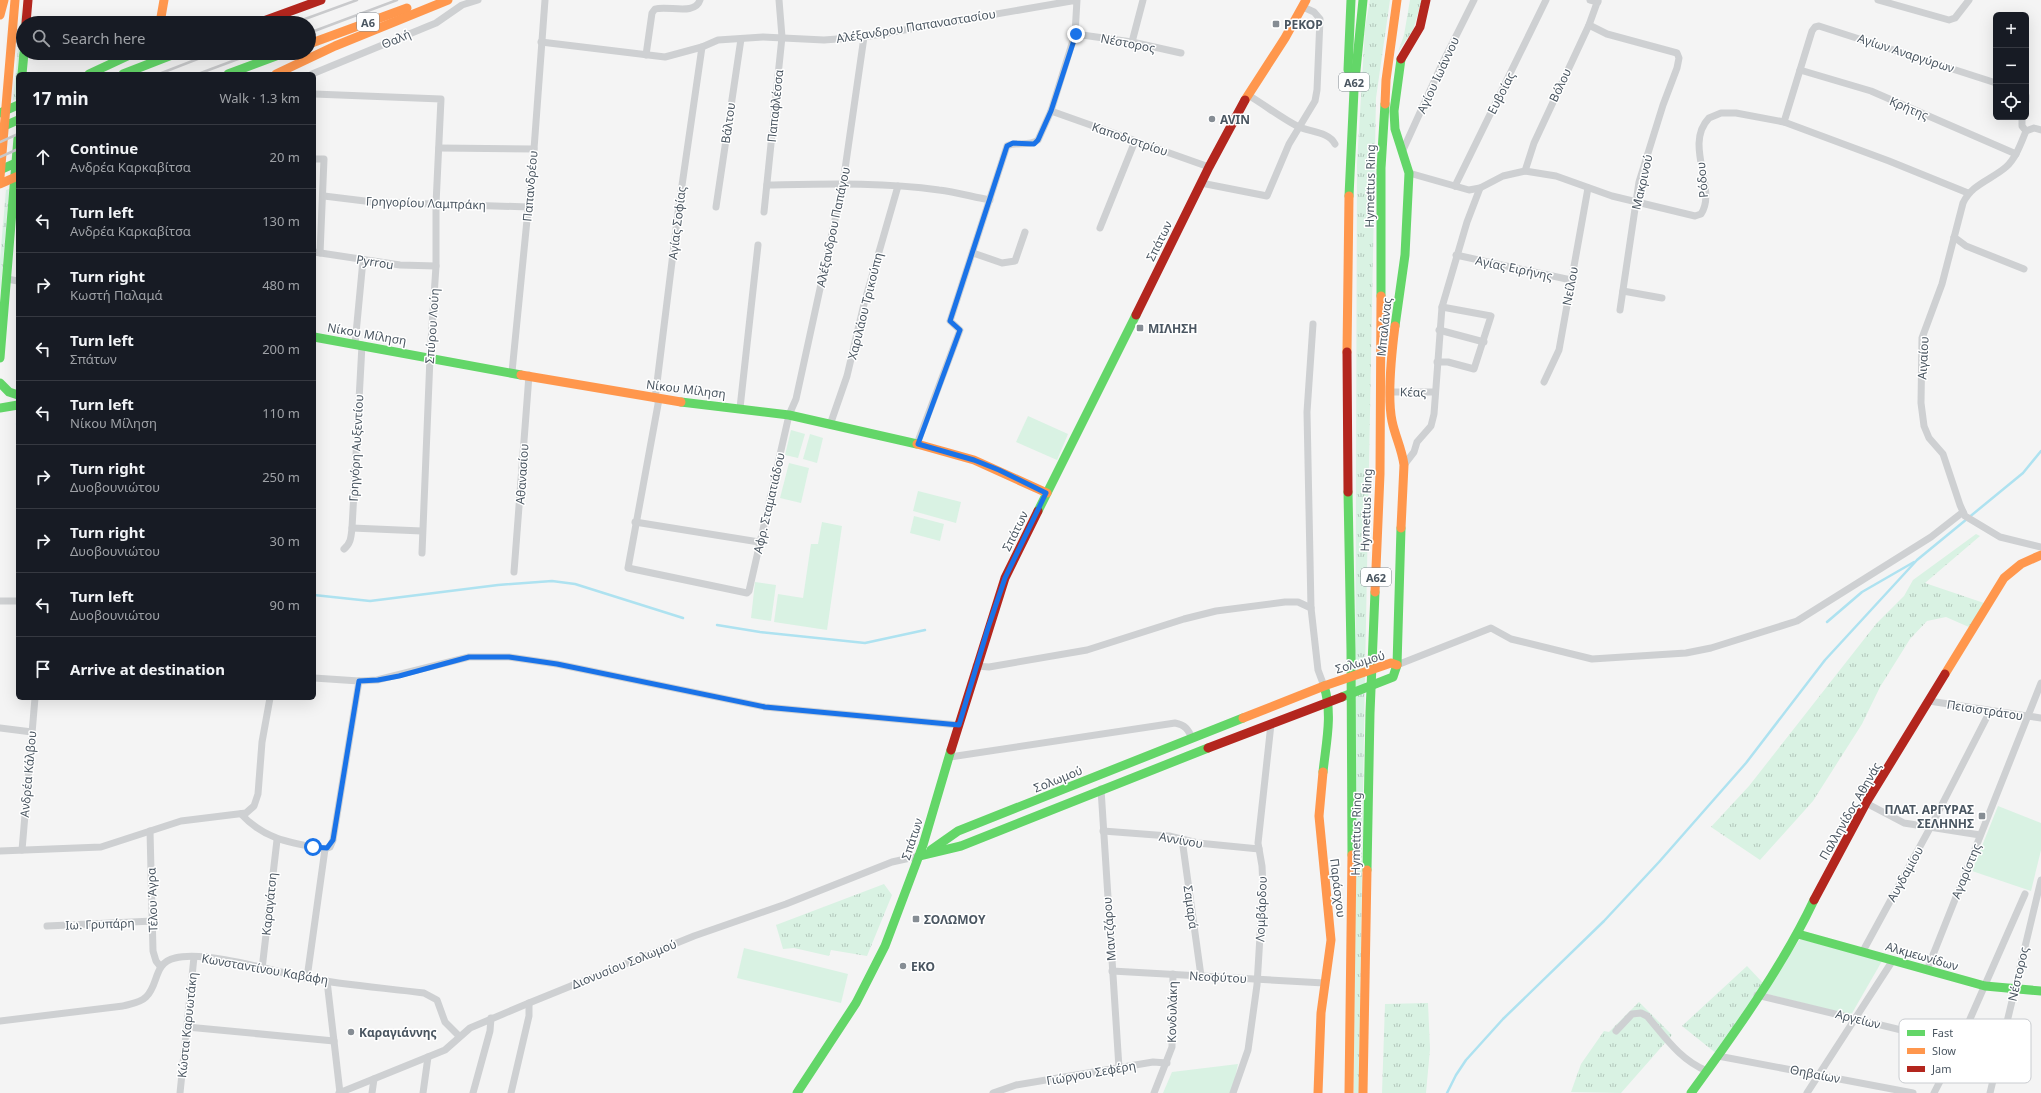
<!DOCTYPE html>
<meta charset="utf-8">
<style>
body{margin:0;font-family:"Noto Sans",sans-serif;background:#242831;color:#f1f3f6}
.controls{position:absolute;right:12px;top:12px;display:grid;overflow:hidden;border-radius:6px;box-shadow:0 4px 16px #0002}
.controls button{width:36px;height:36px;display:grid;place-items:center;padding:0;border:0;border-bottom:1px solid #363941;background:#171b24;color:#f1f3f6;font:20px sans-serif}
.stop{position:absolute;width:12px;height:12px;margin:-9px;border:3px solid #1a73e8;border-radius:50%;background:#fff}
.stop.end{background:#1a73e8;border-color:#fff;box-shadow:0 1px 4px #0008}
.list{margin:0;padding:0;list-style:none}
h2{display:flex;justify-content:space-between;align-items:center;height:52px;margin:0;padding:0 16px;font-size:17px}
h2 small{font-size:13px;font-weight:400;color:#9ea1a6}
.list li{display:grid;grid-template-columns:26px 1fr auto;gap:12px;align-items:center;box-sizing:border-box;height:64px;padding:0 16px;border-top:1px solid #363941}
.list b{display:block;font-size:15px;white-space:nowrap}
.list p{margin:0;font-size:13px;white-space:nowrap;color:#9ea1a6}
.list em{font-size:13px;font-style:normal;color:#9ea1a6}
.icon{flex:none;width:22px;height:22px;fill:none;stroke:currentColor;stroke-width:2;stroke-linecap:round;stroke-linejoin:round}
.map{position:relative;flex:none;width:2041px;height:1093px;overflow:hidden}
.search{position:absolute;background:#171b24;box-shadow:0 4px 16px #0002;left:16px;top:16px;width:300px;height:44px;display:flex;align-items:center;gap:10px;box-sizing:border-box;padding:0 14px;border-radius:22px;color:#9ea1a6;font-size:15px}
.panel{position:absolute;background:#171b24;box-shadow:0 4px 16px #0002;left:16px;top:72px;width:300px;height:628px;border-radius:6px}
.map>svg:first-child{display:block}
.grass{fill:url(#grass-tufts)}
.green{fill:#d9f2e3}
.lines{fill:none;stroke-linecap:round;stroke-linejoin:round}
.stream{stroke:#aee2f0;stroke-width:2.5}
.street{stroke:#ced0d2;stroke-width:7}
.fast{stroke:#63d668;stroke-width:9}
.slow{stroke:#ff974d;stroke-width:9}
.jam{stroke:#b3261e;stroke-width:9}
.rail{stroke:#c9cacc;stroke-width:2.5}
.route{stroke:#1a73e8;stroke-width:5}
.poi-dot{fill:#868d94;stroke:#fff;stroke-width:1.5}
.labels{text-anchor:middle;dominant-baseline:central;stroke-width:3;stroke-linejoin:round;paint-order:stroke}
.shield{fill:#fff;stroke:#808990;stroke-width:1}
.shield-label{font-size:11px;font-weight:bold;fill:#4a5661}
.poi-label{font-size:12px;font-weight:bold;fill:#4a5661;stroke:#fff;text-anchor:start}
.street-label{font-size:12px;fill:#4a5661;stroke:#fff}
.key{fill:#fff;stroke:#c9ccd0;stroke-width:1}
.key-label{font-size:11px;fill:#4a5661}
</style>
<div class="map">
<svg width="2041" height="1093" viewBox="0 0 2041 1093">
<defs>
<pattern id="grass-tufts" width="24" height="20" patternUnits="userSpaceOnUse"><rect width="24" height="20" fill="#d9f2e3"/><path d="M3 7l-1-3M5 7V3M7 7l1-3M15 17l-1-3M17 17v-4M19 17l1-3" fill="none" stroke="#b2c7bb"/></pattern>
</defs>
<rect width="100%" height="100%" fill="#f4f4f4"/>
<g class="grass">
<polygon points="1370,0 1390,0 1376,98 1364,727 1359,1093 1354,1093 1357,164 1365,28"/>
<polygon points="1410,0 1422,0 1413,30 1398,52 1404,35"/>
<polygon points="22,5 22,30 17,99 13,100"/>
<polygon points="9,189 0,298 0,259 6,190"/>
<polygon points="1976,534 1980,536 1925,583 1984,603 1971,628 1946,617 1927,621 1910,639 1880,687 1862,724 1813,801 1760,860 1711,827 1749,786 1876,624 1904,596 1913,580"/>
<polygon points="884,884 892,895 867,956 831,950 829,956 794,948 783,949 776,925"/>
<polygon points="1747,966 1763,983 1717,1054 1682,1026"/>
<polygon points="1639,1002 1672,1035 1621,1093 1571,1092 1581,1064 1604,1031 1609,1032"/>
<polygon points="1428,1003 1430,1049 1426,1093 1382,1093 1385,1004"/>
</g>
<g class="green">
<polygon points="1028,416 1068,434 1057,460 1016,442"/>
<polygon points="791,430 805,434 798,458 785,455"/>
<polygon points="810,434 823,438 817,463 803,459"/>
<polygon points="789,463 809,468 801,503 780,498"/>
<polygon points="918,491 961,502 956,523 913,511"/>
<polygon points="914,516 944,524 940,541 910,533"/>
<polygon points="822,522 842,526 827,630 774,622 778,594 803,598 811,544 818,544"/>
<polygon points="755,582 776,585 771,621 751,618"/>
<polygon points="1998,806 2041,823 2041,850 2031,891 1972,871"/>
<polygon points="1800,939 1882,961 1851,1015 1763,993"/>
<polygon points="744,948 848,974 841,1003 737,978"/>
<polygon points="1238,1064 1232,1093 1163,1093 1172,1072"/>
</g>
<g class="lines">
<g class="stream">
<polyline points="17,424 18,425"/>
<polyline points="314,595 370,601 498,585 552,581 575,584 683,618"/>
<polyline points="1827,622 1862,592 1914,562"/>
<polyline points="717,625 760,632 865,643 925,630"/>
<polyline points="1447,1093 1456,1075 1466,1060 1503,1019 1604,921 1659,862 1746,763 1825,660 1917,560 2023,473 2041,451"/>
</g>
<g class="street">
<polyline points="1590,0 1598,2"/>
<polyline points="1878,0 1949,20 1955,18 1969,0"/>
<polyline points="1589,25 1607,34 1677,53 1679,58 1677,68 1663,105 1639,182 1620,310"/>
<polyline points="1075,34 1132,42 1181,53"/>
<path d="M541,42l124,15 37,-10 16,-7 45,-3 61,3 40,-3 213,-37 -2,34 -24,77 -13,29c-9,7 -21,1 -31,6l-57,175 10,9 -43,114"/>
<polyline points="1132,42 1143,0"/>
<path d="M646,55l6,-42 3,-4c13,-4 40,7 45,-9"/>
<polyline points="1800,70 1871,91 2016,154"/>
<polyline points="312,74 436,23 462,5 478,0"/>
<polyline points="314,94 441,99 436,204 436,266 430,357 422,553"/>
<path d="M1248,95c17,10 33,23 51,32 12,5 30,5 36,17"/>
<polyline points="2026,96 2026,101"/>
<polyline points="1051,111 1209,167"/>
<polyline points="2022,117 2022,126 2026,131"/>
<polyline points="1784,122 1812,31 1815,27 1819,26 1996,83"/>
<path d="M2041,130l-7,-2 -8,3c-5,12 -10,27 -20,36 -15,13 -34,17 -43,36l-21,81 -20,54 -1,65 3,23 5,12 14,16 17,51 5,11 35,21 41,10"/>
<polyline points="439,148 534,149"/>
<polyline points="1403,150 1443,62 1474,0"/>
<polyline points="314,159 324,159 320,253"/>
<polyline points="1525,171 1534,143 1589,25 1598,0"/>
<path d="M1409,173l60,17 11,-2 23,-12 22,-5 31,5 56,20 83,20 6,-2c17,-25 -18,-69 8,-96l12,-5h15l48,9 105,39 79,32"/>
<polyline points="1201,183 1267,196 1289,144 1315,101 1317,90 1320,19 1314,12 1303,7"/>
<path d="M767,185c57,-1 115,-3 172,5 17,2 34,7 51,10"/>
<polyline points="1455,186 1546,0"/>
<polyline points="324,196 373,202 528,207"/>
<polyline points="716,207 741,39"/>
<polyline points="764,212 782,37 779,0"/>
<polyline points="1100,228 1135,141"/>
<polyline points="1954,237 1966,246 2024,269"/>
<polyline points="314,252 400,265 436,266"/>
<polyline points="973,253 1002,263 1015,261 1025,232"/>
<polyline points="1456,255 1571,280"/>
<polyline points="7,279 18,281"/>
<polyline points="1623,291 1662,298"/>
<polyline points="1313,324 1307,412 1311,608 1318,670 1324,686"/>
<polyline points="1439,330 1484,342"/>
<polyline points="355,344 363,260"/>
<polyline points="1437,362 1448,362 1474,369 1491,316 1442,307"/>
<polyline points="512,372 534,149 545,0"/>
<polyline points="1544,382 1559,350 1588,188"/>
<polyline points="1391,392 1435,392"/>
<polyline points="655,399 678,213 702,47"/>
<polyline points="659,399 628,568 747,593 749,591 789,415 796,399 843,183 864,37"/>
<polyline points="740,408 758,245"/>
<polyline points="830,425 847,376 864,304 898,186"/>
<polyline points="1404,465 1414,452 1417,442 1431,426 1434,414 1442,307 1467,222 1480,188"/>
<polyline points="635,522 759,542"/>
<polyline points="352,528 422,531"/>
<path d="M344,549c7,-6 7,-12 8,-21l10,-183"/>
<polyline points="514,572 529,375"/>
<polyline points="0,601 18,601"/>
<polyline points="1397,665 1491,628 1511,639 1592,659 1686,653 1711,648 1797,621 1931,537 1963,512"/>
<polyline points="976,666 989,667 1087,650 1184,619 1216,611 1285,602 1298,602 1311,608"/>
<polyline points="314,678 359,681 377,680 469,657 509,657 557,664 765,707 959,725"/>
<polyline points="1929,701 2041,718"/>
<polyline points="0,728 32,732"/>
<path d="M950,757l225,-34c10,2 13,6 17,15"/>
<polyline points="1101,789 1119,1068"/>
<polyline points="1866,803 1904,823 1980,835"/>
<path d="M241,814c24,26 50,29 84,35"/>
<polyline points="150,831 153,951 156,961 160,966"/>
<polyline points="1103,831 1169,836 1198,843 1259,849"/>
<polyline points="1182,839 1201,976"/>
<polyline points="22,850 35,698"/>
<polyline points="0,851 101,847 181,821 246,813 254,806 258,794 262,742 270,698"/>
<polyline points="47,926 153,921"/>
<polyline points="1863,951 1930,828 1990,711"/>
<polyline points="262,969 277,840"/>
<polyline points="1927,970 2041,683"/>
<polyline points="1112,971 1324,983"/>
<polyline points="307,978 325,849 330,847 333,840 359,681"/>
<polyline points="327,981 340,1093"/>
<polyline points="1757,995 1959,1044"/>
<path d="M0,1021l123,-15c7,-2 17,-3 23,-9 13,-12 7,-34 29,-39 30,-8 99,13 131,20 39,7 79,10 118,15l13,7 8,22 14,14"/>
<polyline points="187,1027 334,1041"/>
<path d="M1616,1031l16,-17 9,-1 6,3c18,21 33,44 60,55"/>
<polyline points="1718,1056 1913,1093"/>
<polyline points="180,1093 194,957"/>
<polyline points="339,1093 445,1050 470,1028 529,1003 694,936 786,904 892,862 919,856"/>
<polyline points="372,1093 374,1079"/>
<polyline points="423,1093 428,1057"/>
<polyline points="473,1093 490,1031 491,1018"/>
<polyline points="511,1093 529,1016 529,1003"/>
<polyline points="993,1093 1016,1085 1153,1062 1167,1063"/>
<polyline points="1154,1093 1172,1047 1173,974"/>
<polyline points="1233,1093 1248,1050 1257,985 1263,887 1262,866 1258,843 1271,724"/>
<polyline points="1807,1093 1893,960"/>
<polyline points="1934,1093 1959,1044 2025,894"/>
<polyline points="1990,1093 2041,880"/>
</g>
<g class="fast">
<polyline points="1348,70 1351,0"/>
<polyline points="22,74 24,53"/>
<polyline points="89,74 134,53"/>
<polyline points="123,74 177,53"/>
<polyline points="228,74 284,53"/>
<polyline points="0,113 18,105"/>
<polyline points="0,128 18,120"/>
<polyline points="0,170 18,162"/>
<polyline points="1349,196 1354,90 1363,0"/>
<polyline points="1381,296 1381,168 1385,104"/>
<polyline points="1395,326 1405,255 1409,173 1395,129 1394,111 1401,59"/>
<polyline points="314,337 521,375"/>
<polyline points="0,358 18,138"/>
<polyline points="0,383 9,392 18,395"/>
<polyline points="681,402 789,415 917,444"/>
<polyline points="0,408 18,405"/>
<polyline points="1348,492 1351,650 1352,855"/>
<polyline points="1038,511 1136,315"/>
<polyline points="1342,697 1393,677 1397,665 1401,528"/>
<path d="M1323,772c3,-29 10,-58 1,-86"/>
<polyline points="931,850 958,831 1243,718"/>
<polyline points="919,856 961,846 1208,748"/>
<polyline points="1367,870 1370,713 1375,592"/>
<polyline points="1798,934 1985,986 2041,991"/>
<polyline points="797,1093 856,1003 885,946 923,845 951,750"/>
<path d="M1691,1093c43,-59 92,-127 123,-193"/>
</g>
<g class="slow">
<polyline points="0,15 4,0"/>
<polyline points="160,23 164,0"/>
<polyline points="309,44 407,8"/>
<polyline points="276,74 335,46 448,0"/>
<polyline points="1245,100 1285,38 1306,0"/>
<polyline points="1385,104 1386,80 1397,0"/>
<polyline points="0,177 15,0"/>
<polyline points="0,184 18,176"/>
<path d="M1395,326c-3,24 -8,71 -3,95 3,15 10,28 12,44l-3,63"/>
<polyline points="1347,352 1349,196"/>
<polyline points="521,375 681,402"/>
<polyline points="917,444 974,460 1047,493"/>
<polyline points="1375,592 1380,474 1381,296"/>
<polyline points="1945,674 2004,578 2021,564 2041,555"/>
<polyline points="1243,718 1324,686 1391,663 1397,665"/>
<polyline points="1318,1093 1321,1013 1331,940 1319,816 1323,772"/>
<polyline points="1349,1093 1352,855"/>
<polyline points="1363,1093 1367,870"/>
</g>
<g class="jam">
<polyline points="26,23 28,0"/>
<polyline points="258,23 321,0"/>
<polyline points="1401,59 1420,27 1426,0"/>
<polyline points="1136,315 1209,167 1245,100"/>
<polyline points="1347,352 1348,492"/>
<polyline points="1208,748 1342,697"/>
<polyline points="951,750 1005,578 1038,511"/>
<polyline points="1814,900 1866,803 1945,674"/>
</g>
<g class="rail">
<polyline points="294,23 357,0"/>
<polyline points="309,33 397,0"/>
<polyline points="159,74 213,53"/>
<polyline points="198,74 254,53"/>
<polyline points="0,142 18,134"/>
<polyline points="0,157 18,149"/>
</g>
</g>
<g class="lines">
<polyline class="route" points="313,847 327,848 333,840 359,681 378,680 399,676 469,657 509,657 557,664 765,707 959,725 988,628 1005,578 1046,493 999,470 974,460 918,444 960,330 950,321 1007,146 1013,143 1034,144 1038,140 1051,111 1076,34"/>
</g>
<g class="poi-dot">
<rect x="1272" y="20" width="8" height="8" rx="2"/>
<circle cx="1212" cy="119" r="4"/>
<rect x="1136" y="324" width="8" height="8" rx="2"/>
<rect x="1978" y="812" width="8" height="8" rx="2"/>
<rect x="912" y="915" width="8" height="8" rx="2"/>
<circle cx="903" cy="966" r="4"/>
<circle cx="351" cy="1032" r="4"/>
</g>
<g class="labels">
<g class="shield">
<rect x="357" y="13" width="22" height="18" rx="3"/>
<rect x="1339" y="73" width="30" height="18" rx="3"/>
<rect x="1361" y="568" width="30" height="18" rx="3"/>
</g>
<g class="shield-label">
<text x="368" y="22">Α6</text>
<text x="1354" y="82">Α62</text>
<text x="1376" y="577">Α62</text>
</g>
<g class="poi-label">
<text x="1284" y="24">ΡΕΚΟΡ</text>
<text x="1220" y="119">AVIN</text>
<text x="1148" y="328">ΜΙΛΗΣΗ</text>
<text x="1974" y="809" text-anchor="end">ΠΛΑΤ. ΑΡΓΥΡΑΣ<tspan x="1974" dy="14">ΣΕΛΗΝΗΣ</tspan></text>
<text x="924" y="919">ΣΟΛΩΜΟΥ</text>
<text x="911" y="966">EKO</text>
<text x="359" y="1032">Καραγιάννης</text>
</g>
<g class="street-label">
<text transform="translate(916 26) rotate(-9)">Αλέξανδρου Παπαναστασίου</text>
<text transform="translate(396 39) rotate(-23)">Θαλή</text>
<text transform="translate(1128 43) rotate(11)">Νέστορος</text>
<text transform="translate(1906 53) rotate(18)">Αγίων Αναργύρων</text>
<text transform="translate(1438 75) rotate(-65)">Αγίου Ιωάννου</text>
<text transform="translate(1560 85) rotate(-65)">Βόλου</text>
<text transform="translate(1501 93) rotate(-63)">Ευβοίας</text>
<text transform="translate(775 106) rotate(-84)">Παπαφλέσσα</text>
<text transform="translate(1909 108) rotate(23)">Κρήτης</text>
<text transform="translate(728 123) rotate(-82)">Βάλτου</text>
<text transform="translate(1130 139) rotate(19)">Καποδιστρίου</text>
<text transform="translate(1702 180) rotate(-95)">Ρόδου</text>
<text transform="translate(1642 182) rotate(-77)">Μακρινού</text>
<text transform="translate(530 186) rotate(-85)">Παπανδρέου</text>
<text transform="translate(1370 186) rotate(-89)">Hymettus Ring</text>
<text transform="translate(426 203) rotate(2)">Γρηγορίου Λαμπράκη</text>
<text transform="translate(677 223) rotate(-83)">Αγίας Σοφίας</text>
<text transform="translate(833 227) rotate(-78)">Αλέξανδρου Παπάγου</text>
<text transform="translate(1159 241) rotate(-64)">Σπάτων</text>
<text transform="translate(375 262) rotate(9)">Pyrrou</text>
<text transform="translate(1514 268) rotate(12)">Αγίας Ειρήνης</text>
<text transform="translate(1570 286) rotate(-79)">Νείλου</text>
<text transform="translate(865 306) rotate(-76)">Χαριλάου Τρικούπη</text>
<text transform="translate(432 326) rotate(-86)">Σπύρου Λούη</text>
<text transform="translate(1384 327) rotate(-84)">Μπαλάνας</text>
<text transform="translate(367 334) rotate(10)">Νίκου Μίληση</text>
<text transform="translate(1923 358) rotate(-87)">Αιγαίου</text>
<text transform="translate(686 389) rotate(7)">Νίκου Μίληση</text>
<text transform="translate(1413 392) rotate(1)">Κέας</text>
<text transform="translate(356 448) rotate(-87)">Γρηγόρη Αυξεντίου</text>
<text transform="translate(522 474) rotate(-86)">Αθανασίου</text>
<text transform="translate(769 503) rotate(-77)">Αφρ. Σταματιάδου</text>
<text transform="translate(1366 510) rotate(-88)">Hymettus Ring</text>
<text transform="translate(1015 531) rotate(-64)">Σπάτων</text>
<text transform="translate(1360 662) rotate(-17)">Σολωμού</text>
<text transform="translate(1985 710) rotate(9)">Πεισιστράτου</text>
<text transform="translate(28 774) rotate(-85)">Ανδρέα Κάλβου</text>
<text transform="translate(1058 779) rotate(-22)">Σολωμού</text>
<text transform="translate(1850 811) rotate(-60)">Παλληνίδος Αθηνάς</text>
<text transform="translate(1356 834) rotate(-89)">Hymettus Ring</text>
<text transform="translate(912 839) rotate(-72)">Σπάτων</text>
<text transform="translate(1181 840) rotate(10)">Αννίνου</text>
<text transform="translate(1966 871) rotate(-68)">Αγαρίστης</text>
<text transform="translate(1905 874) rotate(-61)">Αυγδαμίου</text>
<text transform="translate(1338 888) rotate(83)">Παράσχου</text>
<text transform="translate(152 900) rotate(-92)">Τέλου Άγρα</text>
<text transform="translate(269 904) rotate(-84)">Καραγάτση</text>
<text transform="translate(1191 907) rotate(82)">Σαμαρά</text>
<text transform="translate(1261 909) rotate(-88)">Λομβάρδου</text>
<text transform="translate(100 924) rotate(-2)">Ιω. Γρυπάρη</text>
<text transform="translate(1109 929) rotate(-94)">Μαντζάρου</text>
<text transform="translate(1922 956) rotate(16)">Αλκμεωνίδων</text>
<text transform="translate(624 964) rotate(-22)">Διονυσίου Σολωμού</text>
<text transform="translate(265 969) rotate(10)">Κωνσταντίνου Καβάφη</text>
<text transform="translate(2018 974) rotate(-77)">Νέστορος</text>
<text transform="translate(1218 977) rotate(3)">Νεοφύτου</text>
<text transform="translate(1172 1012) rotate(-89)">Κονδυλάκη</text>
<text transform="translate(1858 1019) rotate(14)">Αργείων</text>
<text transform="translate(187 1025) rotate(-84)">Κώστα Καρυωτάκη</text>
<text transform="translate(1091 1073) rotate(-10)">Γιώργου Σεφέρη</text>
<text transform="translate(1815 1074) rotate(11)">Θηβαίων</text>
</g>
</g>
<rect x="1899" y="1019" width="132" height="64" rx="6" class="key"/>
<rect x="1907" y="1030" width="18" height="6" fill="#63d668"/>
<rect x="1907" y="1048" width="18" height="6" fill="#ff974d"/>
<rect x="1907" y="1066" width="18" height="6" fill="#b3261e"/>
<g class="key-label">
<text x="1932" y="1037">Fast</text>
<text x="1932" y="1055">Slow</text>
<text x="1932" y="1073">Jam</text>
</g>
</svg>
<div class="controls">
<button>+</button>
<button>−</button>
<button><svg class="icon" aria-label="locate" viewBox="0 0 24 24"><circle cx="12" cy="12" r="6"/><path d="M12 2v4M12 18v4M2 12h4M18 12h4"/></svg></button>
</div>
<div class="stop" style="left:313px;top:847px"></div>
<div class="stop end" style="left:1076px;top:34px"></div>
<div class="search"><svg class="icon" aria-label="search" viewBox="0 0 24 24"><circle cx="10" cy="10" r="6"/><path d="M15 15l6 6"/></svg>Search here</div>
<section class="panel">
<h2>17 min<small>Walk · 1.3 km</small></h2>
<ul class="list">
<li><svg class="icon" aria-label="ahead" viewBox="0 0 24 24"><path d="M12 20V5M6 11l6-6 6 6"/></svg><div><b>Continue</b><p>Ανδρέα Καρκαβίτσα</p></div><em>20 m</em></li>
<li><svg class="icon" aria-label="left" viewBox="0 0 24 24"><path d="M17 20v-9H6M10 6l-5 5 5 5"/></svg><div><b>Turn left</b><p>Ανδρέα Καρκαβίτσα</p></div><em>130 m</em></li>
<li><svg class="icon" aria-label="right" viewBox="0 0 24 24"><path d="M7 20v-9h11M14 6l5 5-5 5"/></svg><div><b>Turn right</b><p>Κωστή Παλαμά</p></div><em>480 m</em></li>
<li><svg class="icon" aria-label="left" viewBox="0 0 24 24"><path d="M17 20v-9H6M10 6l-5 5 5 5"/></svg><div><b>Turn left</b><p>Σπάτων</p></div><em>200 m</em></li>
<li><svg class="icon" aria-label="left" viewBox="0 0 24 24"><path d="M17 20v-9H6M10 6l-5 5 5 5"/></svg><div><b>Turn left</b><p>Νίκου Μίληση</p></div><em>110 m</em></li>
<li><svg class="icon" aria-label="right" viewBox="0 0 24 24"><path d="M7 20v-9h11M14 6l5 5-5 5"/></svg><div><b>Turn right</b><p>Δυοβουνιώτου</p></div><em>250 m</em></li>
<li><svg class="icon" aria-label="right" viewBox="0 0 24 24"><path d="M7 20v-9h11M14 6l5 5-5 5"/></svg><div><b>Turn right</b><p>Δυοβουνιώτου</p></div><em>30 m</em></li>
<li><svg class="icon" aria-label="left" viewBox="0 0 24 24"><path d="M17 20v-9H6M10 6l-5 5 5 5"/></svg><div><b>Turn left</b><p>Δυοβουνιώτου</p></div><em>90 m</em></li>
<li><svg class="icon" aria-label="arrive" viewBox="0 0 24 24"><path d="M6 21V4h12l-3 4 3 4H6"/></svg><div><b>Arrive at destination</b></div></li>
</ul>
</section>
</div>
